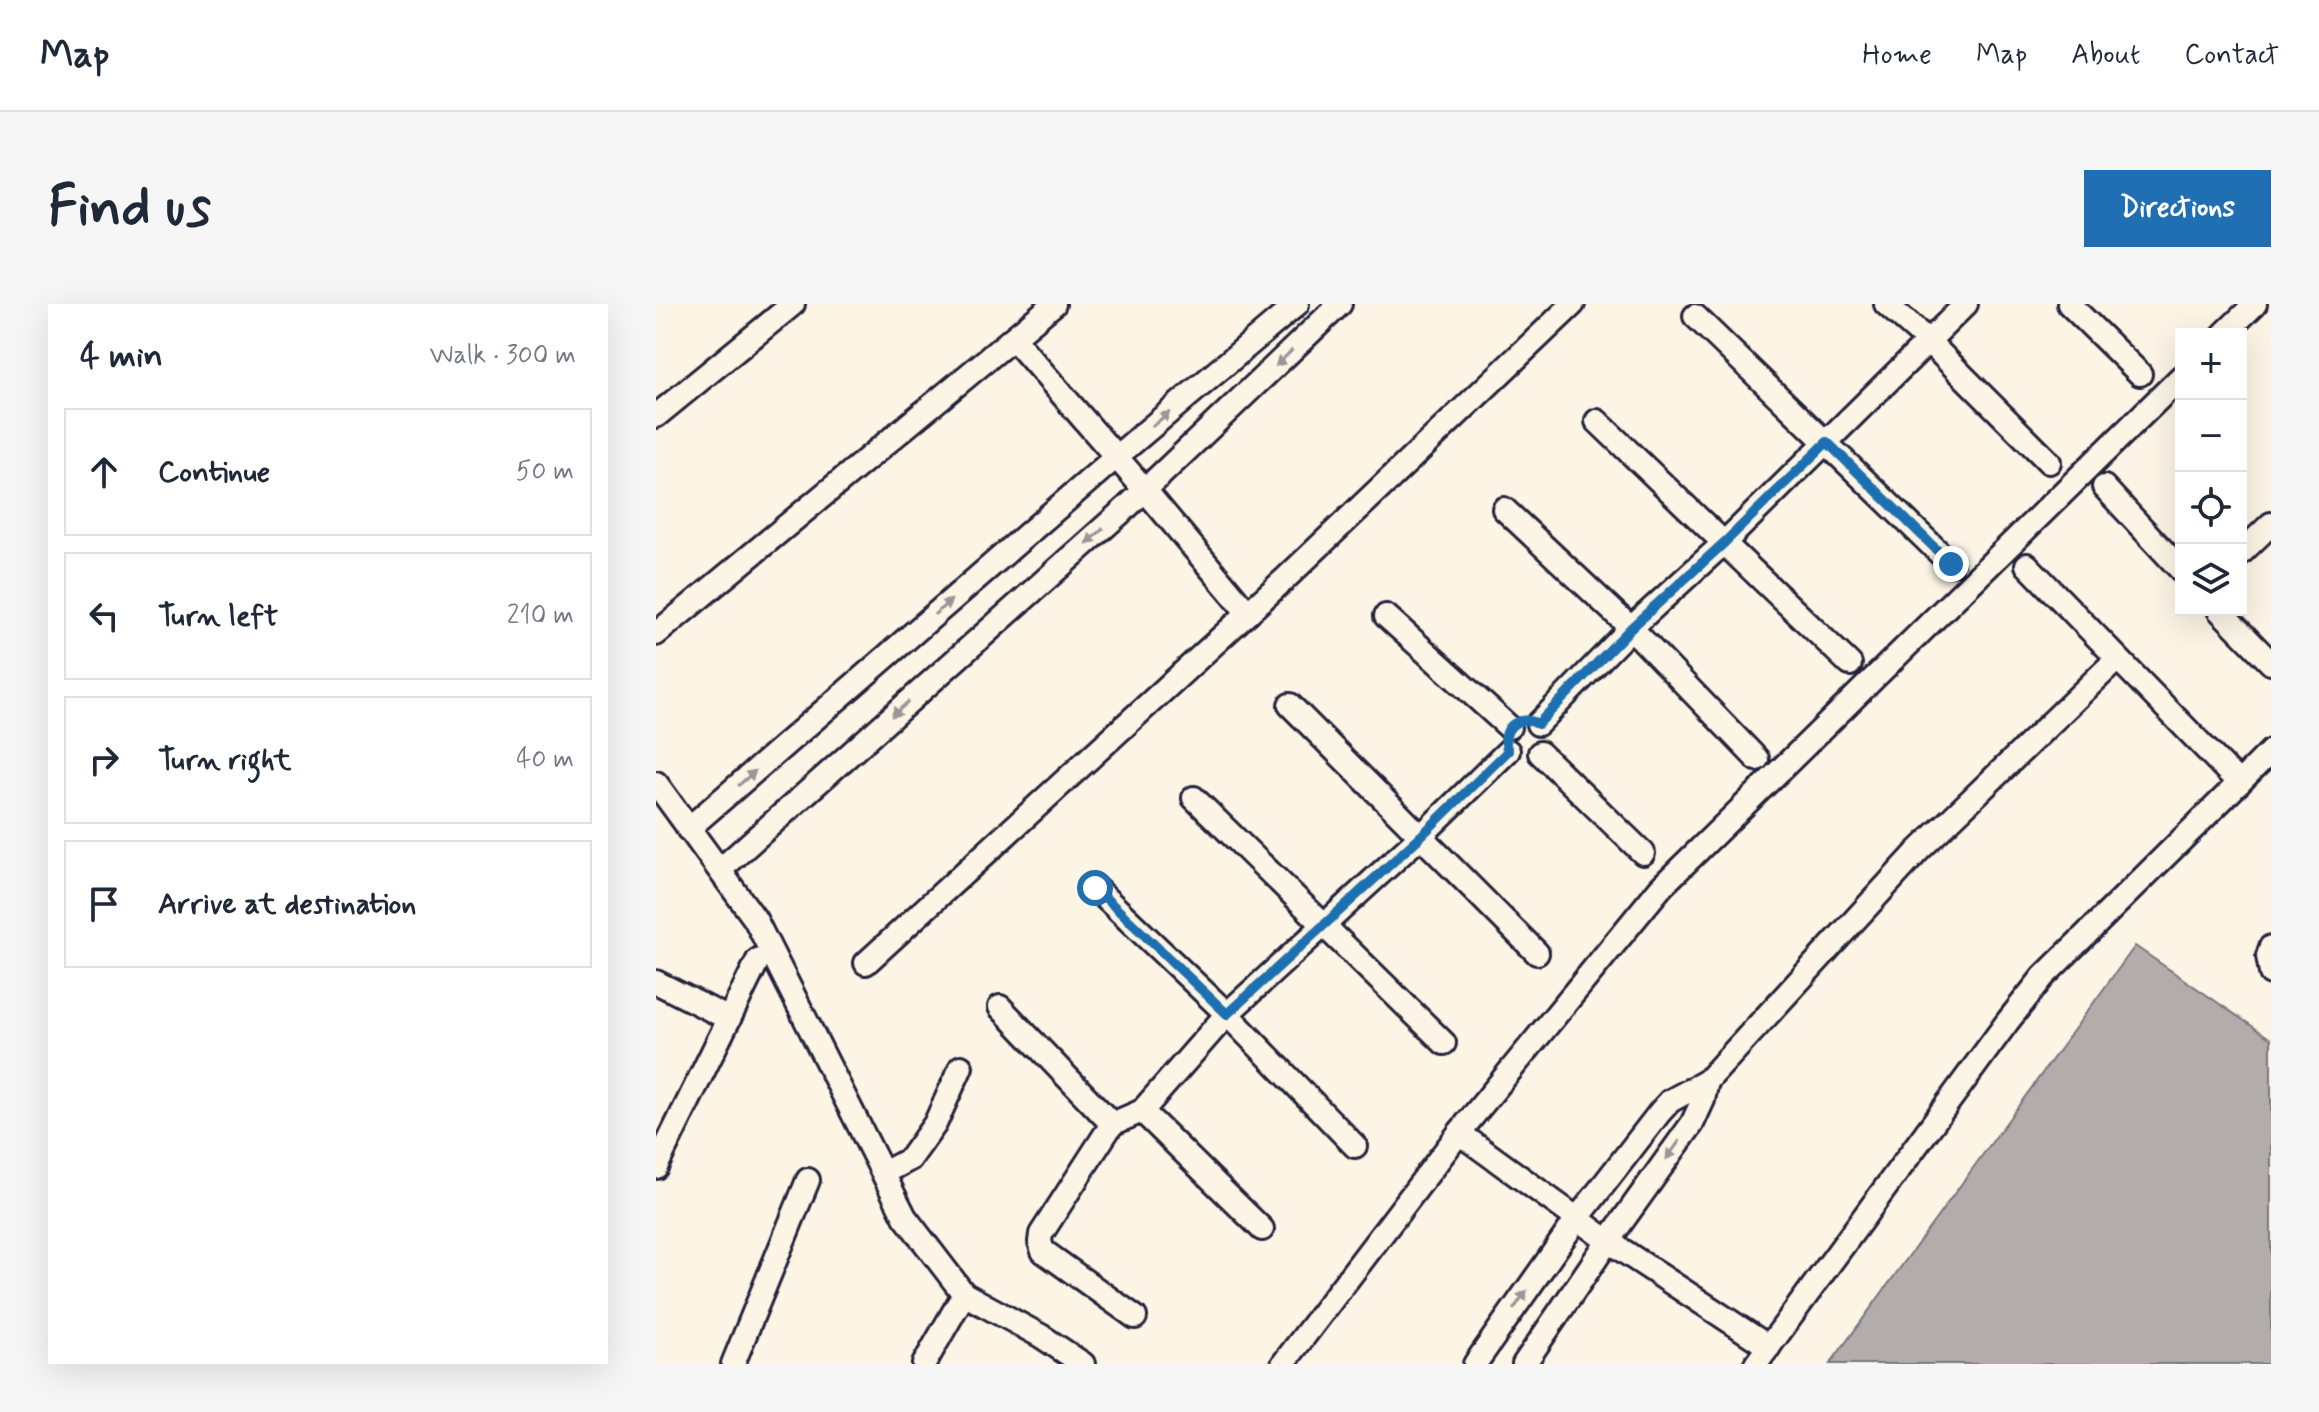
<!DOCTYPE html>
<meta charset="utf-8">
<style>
body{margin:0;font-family:Mynerve,sans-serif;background:#f6f6f7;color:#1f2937}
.controls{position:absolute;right:24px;top:24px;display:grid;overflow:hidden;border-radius:0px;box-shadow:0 8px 32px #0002}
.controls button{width:72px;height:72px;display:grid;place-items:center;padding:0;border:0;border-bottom:2px solid #e0e1e3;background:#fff;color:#1f2937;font:40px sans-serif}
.stop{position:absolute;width:24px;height:24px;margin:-18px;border:6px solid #1f6fb2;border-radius:50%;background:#fff}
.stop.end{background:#1f6fb2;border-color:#fff;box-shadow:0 2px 8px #0008}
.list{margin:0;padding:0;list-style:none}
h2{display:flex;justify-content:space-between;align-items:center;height:104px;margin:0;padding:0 32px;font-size:34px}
h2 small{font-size:26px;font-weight:400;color:#747a83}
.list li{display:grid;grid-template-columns:52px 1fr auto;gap:24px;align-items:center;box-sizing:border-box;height:128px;margin:0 16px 16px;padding:0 16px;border:2px solid #e0e1e3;border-radius:0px}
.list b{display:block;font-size:30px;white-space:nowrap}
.list em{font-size:26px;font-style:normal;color:#747a83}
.icon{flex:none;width:44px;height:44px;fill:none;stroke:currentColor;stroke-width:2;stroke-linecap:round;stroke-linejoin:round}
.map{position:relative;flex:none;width:1615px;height:1060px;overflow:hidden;border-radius:0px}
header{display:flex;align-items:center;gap:48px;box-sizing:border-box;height:112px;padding:0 40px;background:#fff;border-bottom:2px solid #e0e1e3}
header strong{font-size:38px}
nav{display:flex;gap:44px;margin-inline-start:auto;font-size:28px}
.intro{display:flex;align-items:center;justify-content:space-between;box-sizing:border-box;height:192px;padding:0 48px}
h1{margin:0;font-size:56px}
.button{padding:20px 36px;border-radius:0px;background:#1f6fb2;color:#fff;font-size:28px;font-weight:700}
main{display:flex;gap:48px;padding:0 48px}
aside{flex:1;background:#fff;border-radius:0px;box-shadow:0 8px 32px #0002}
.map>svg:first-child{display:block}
.water{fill:#b2adab;stroke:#78757e;stroke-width:2}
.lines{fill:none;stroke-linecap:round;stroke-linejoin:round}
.street-casing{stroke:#22223b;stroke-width:28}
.street{stroke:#fcf5e5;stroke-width:22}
.oneway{fill:#9a9698}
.route{stroke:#1f6fb2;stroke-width:10}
</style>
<header>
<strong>Map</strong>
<nav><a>Home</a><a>Map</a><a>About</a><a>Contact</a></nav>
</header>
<div class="intro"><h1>Find us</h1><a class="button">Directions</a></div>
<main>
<aside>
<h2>4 min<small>Walk · 300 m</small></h2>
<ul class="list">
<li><svg class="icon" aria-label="ahead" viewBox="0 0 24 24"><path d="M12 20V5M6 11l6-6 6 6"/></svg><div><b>Continue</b></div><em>50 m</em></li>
<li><svg class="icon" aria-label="left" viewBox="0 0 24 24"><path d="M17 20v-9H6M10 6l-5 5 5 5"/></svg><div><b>Turn left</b></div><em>210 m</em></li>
<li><svg class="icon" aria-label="right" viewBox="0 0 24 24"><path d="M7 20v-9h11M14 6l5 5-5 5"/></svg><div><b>Turn right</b></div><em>40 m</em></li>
<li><svg class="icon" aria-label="arrive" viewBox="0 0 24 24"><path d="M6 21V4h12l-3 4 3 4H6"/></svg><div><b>Arrive at destination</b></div></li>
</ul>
</aside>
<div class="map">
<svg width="1615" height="1060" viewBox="0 0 1615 1060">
<rect width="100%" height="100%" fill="#fcf5e5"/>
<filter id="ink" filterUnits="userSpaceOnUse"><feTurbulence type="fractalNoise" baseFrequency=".0125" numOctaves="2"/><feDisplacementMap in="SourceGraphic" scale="16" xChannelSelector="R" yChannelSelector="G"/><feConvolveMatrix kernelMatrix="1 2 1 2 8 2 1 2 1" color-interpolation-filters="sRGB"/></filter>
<g filter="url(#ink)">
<polygon class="water" points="1479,642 1615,735 1615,1060 1174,1060"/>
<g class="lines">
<g class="street-casing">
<g id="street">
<polyline points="1230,0 1271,36 1393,158"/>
<polyline points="1413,0 1484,70"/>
<polyline points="1039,12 1295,260"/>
<polyline points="1568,30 1599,0"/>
<polyline points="357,34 489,186 592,309"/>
<polyline points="0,112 137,0"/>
<polyline points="941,117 1194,360"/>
<polyline points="1448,183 1525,266"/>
<polyline points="848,205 975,324 1101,455"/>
<polyline points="1585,249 1615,220"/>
<polyline points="1563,306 1615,359"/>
<polyline points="730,312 853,423"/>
<polyline points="0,330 398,0"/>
<polyline points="634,401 881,649"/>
<polyline points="882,420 975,324 1069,238 1310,0"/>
<polyline points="884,449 987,549"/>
<polyline points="0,479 99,615 249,913 308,990 385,1032 427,1060"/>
<polyline points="1583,479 1615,447"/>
<polyline points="538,494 788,739"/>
<polyline points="32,525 460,153 641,0"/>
<polyline points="64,566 471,203 684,0"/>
<polyline points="439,584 571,710 699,842"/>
<polyline points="1615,643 1612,652 1615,669"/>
<polyline points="210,659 630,274 917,0"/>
<polyline points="0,678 73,715"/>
<polyline points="344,703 456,820 385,930 384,938 387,947 479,1013"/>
<polyline points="486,807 606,925"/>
<polyline points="456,820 486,807 571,710 765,532 852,447"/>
<polyline points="803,829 952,937 1113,1043"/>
<polyline points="0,863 102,656"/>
<polyline points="228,869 254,855 279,820 305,763"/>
<polyline points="77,1060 152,876"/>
<polyline points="268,1060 308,990"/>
<polyline points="627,1060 803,829 1005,583 1525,73"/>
<polyline points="819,1060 921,915 1004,808 1014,797 1051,777 1263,546 1461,355"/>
<polyline points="868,1060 952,937 1036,820 1047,796 1051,777"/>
<polyline points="1100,1060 1352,717 1387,673 1583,479 1371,261"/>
</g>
</g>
<use href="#street" class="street"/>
</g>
<defs><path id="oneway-solid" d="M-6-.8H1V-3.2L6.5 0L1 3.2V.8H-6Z" transform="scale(2)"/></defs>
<g class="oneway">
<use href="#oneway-solid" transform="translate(628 54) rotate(136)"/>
<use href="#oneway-solid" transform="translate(505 115) rotate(-40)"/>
<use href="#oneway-solid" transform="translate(439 232) rotate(138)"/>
<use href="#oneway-solid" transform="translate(287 303) rotate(-41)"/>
<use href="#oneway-solid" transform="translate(244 405) rotate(138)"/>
<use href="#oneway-solid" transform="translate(91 474) rotate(-41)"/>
<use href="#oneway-solid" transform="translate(1017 846) rotate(126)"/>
<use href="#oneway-solid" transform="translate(864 996) rotate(-55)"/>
</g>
</g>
<g class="lines" filter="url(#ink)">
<path class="route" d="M439,584l132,126 194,-178 87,-85c-9,-21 9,-38 30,-27l93,-96 94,-86 102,-100 124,122"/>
</g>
</svg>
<div class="controls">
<button>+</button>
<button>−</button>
<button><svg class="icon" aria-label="locate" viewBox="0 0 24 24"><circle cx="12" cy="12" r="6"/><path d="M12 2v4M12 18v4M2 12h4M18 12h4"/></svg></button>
<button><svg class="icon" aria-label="layers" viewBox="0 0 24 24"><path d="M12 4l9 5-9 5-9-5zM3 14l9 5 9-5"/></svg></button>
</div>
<div class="stop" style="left:439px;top:584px"></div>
<div class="stop end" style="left:1295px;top:260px"></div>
</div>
</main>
